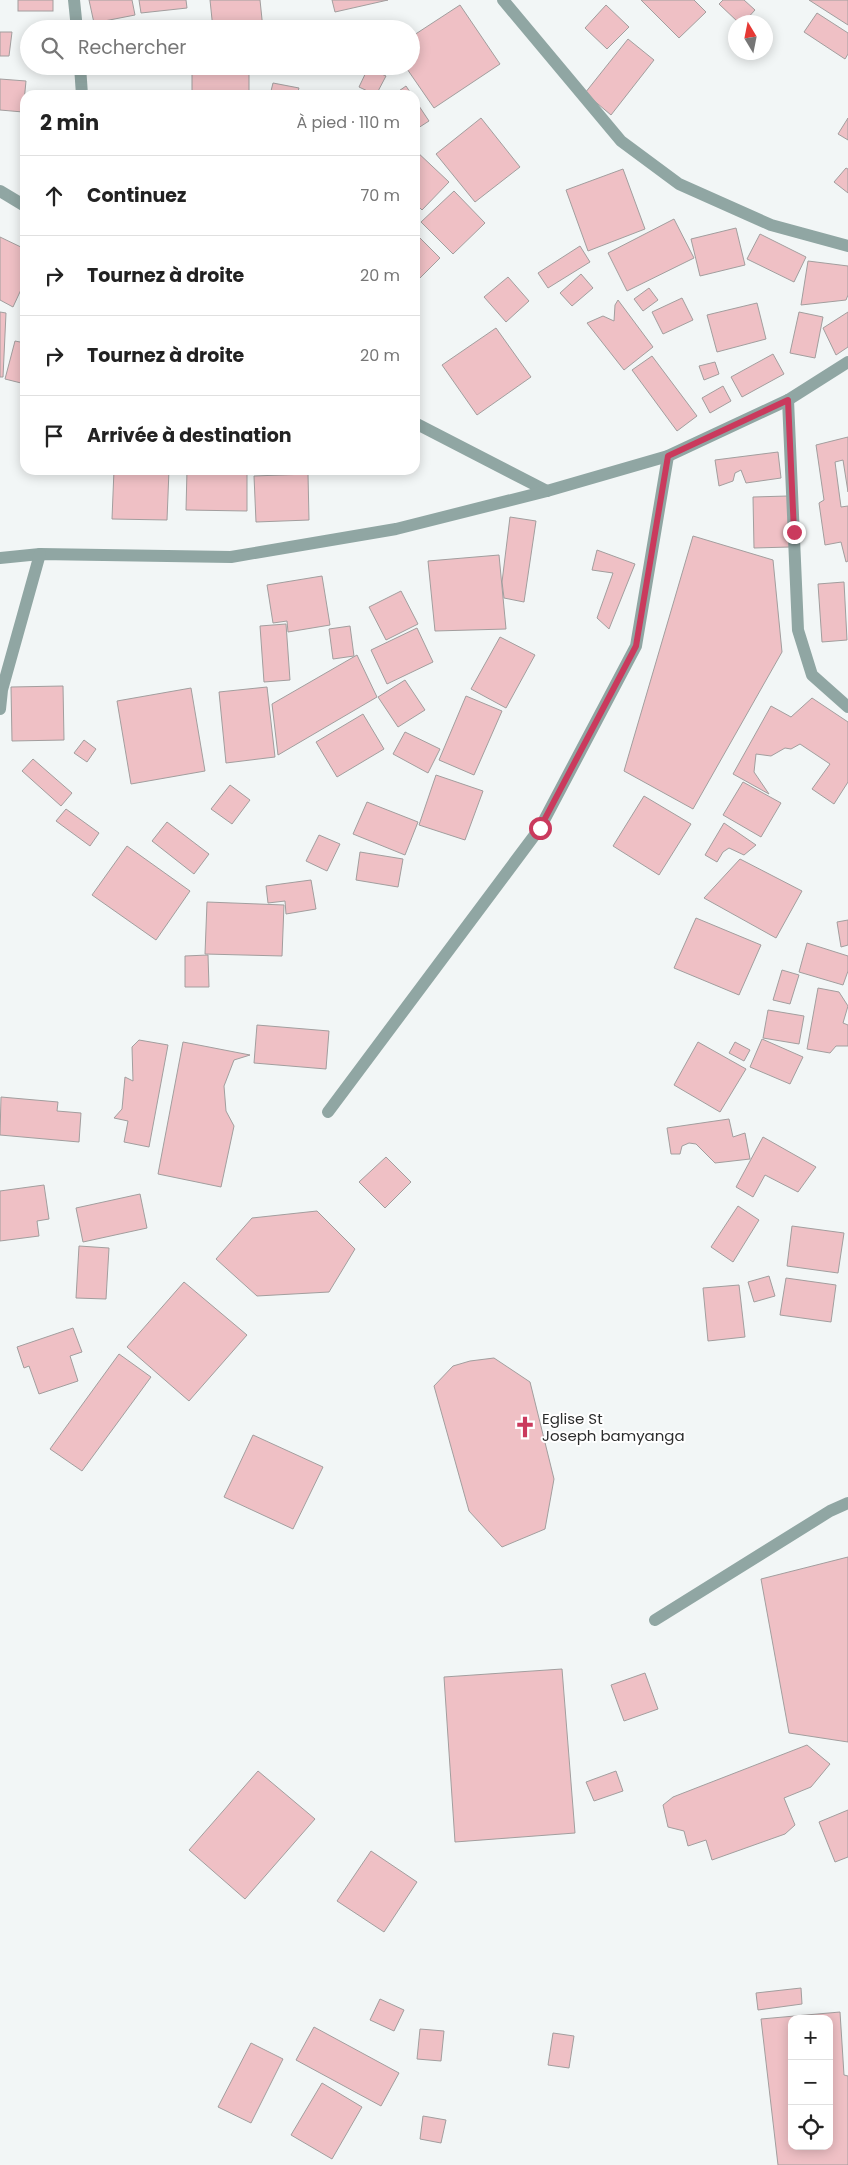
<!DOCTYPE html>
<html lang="fr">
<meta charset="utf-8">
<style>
body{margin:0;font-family:Poppins,sans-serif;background:#f2f2f2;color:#222}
.controls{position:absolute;right:15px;bottom:15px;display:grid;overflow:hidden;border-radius:10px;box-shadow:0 2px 12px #0003}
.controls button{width:45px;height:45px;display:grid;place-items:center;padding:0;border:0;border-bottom:1px solid #e0e0e0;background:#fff;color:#222;font:25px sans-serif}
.compass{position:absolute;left:728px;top:15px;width:45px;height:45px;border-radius:50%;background:#fff;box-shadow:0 2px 12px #0003;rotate:350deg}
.stop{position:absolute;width:15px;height:15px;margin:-11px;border:4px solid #ca3a5d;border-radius:50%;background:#fff}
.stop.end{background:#ca3a5d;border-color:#fff;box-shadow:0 1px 5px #0008}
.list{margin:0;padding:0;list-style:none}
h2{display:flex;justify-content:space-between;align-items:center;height:65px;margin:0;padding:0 20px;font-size:21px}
h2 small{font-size:16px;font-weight:400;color:#767676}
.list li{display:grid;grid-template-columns:32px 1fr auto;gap:15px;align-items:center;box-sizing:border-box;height:80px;padding:0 20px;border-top:1px solid #e0e0e0}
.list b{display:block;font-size:19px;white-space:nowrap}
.list em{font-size:16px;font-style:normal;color:#767676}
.icon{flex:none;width:28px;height:28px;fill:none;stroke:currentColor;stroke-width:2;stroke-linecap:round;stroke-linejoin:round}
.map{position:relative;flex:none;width:848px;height:2165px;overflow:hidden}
.search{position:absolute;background:#fff;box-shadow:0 2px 12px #0003;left:20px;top:20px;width:400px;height:55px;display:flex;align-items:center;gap:12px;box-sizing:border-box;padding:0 18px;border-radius:28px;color:#767676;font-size:19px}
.panel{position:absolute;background:#fff;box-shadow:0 2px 12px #0003;left:20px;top:90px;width:400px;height:385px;border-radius:15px}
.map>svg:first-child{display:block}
.building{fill:#efc0c5;stroke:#a29e9e;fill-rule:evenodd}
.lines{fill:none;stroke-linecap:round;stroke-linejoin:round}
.minor{stroke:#90a6a3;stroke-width:12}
.route{stroke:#ca3a5d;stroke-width:6}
.labels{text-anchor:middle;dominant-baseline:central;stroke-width:4;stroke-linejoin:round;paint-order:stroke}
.poi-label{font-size:15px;fill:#2c2d2d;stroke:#fff;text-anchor:start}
</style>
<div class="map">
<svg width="848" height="2165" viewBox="0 0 848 2165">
<rect width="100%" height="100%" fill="#f2f6f6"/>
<g class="building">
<rect x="18" y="0" width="35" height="11"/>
<polygon points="89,0 132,0 135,15 94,23"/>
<polygon points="139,0 186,0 187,8 141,13"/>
<polygon points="210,0 260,0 263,29 213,29"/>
<polygon points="332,0 388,0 335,12"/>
<polygon points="641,0 694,0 706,12 679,38"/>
<polygon points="723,0 744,0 755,10 744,22 738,22 719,4"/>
<polygon points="809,0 848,0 848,25"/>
<polygon points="460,5 500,64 434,108 405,66 411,66 411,37"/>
<polygon points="606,5 629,27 607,49 585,28"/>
<polygon points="817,13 848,33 848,54 845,59 804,32"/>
<polygon points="0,32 12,32 9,56 0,56"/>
<polygon points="628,39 654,60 611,115 585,93"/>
<rect x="192" y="66" width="57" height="29"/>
<polygon points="368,68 386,76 376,95 359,87"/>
<polygon points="0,79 26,81 23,112 0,110"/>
<polygon points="273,83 299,88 297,95 270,95"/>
<polygon points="406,86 412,95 393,95"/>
<polygon points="415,100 429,121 415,130"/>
<polygon points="481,118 520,167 475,202 436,154"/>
<polygon points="848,118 848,140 838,134"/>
<polygon points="415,150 449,182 422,210 415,203"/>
<polygon points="846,168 848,169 848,193 834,182"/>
<polygon points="623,169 645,229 588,251 566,190"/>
<polygon points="454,191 485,223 453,254 421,222"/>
<polygon points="674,219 694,258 627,291 608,253"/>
<polygon points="736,228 745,265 700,276 691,239"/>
<polygon points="415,233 440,258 415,283"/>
<polygon points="760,234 806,257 794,282 747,259"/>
<polygon points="0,237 25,249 25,281 13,307 0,300"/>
<polygon points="580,246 590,262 548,288 538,273"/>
<polygon points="808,261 848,266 848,295 846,300 801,305"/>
<polygon points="581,274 593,288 572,306 560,293"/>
<polygon points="508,277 529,301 506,322 484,297"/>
<polygon points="649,288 658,300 643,311 634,299"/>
<polygon points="682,298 693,320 663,334 652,312"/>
<polygon points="618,300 653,347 624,370 587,323 603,316 614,321 615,305"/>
<polygon points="757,303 766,339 717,352 707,315"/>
<polygon points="0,312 6,313 3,377 0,377"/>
<polygon points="799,312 823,317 815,358 790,353"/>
<polygon points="848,312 848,347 836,355 823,328"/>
<polygon points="496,328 531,377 477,415 442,365"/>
<polygon points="15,341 25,343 25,384 5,379"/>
<polygon points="773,354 784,374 742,397 731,377"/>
<polygon points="652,356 697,416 677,431 632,370"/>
<polygon points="715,362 719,374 704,380 699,366"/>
<polygon points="723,386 731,401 710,413 702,398"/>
<polygon points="848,437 848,492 843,460 835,462 841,507 848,506 848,561 846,562 841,542 825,545 819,503 824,500 816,445"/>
<polygon points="778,452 781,478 746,483 741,470 735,473 733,481 719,486 715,460"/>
<polygon points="114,470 169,470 167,520 112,519"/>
<polygon points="187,470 247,470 247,511 186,510"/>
<polygon points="308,474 309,520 256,522 254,476"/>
<polygon points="788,496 790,547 754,548 753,497"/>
<polygon points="510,517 536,521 524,602 504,598 502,582"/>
<polygon points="693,536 773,560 782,652 693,809 624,771"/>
<polygon points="597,550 635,564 609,629 597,618 613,573 592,570"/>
<polygon points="499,555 506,629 435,631 428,561"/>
<polygon points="322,576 330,625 288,632 287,621 273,623 267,585"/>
<polygon points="844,582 847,640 822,642 818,584"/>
<polygon points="401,591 418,624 386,640 369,607"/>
<polygon points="286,624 290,680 264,682 260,626"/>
<polygon points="350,626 354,656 333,659 329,629"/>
<polygon points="417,628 433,662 387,684 371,650"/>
<polygon points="500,637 535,655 506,708 471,689"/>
<polygon points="357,655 377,697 278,755 272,704"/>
<polygon points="405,680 425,710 398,727 378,697"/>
<polygon points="63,686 64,740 12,741 11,687"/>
<polygon points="267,687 275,757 226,763 219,692"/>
<polygon points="191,688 205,771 131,784 117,701"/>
<polygon points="466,696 502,711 474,775 439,760"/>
<polygon points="812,698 848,722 848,782 834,804 812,789 830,764 800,744 791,749 785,748 771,756 756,754 754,772 769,794 733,774 771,706 791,717"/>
<polygon points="363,714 384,749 337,777 316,742"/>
<polygon points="405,732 440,749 428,773 393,754"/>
<polygon points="84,740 96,749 87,762 74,753"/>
<polygon points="33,759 72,793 61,806 22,771"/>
<polygon points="436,775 483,791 465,840 419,825"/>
<polygon points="743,782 781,803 761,837 723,815"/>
<polygon points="230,785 250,800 232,824 211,809"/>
<polygon points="644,796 691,824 659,875 613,846"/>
<polygon points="367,802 418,822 405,855 353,834"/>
<polygon points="66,809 99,833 90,846 56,821"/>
<polygon points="167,822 209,854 194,874 152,841"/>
<polygon points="724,823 756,845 744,855 729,848 723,852 717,862 705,855"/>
<polygon points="319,835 340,844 327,871 306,861"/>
<polygon points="127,846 190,891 156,940 92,895"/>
<polygon points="360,852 403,859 398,887 356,880"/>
<polygon points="740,859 802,891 776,938 704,898"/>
<polygon points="311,880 316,909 286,914 285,901 268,903 266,886"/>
<polygon points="207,902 284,905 282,956 205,954"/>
<polygon points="696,918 761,945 739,995 674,968"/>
<polygon points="848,920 848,945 841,947 837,922"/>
<polygon points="807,943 848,956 848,971 843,985 799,972"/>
<polygon points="208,955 209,987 185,987 185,956"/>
<polygon points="782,970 799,975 790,1004 773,1000"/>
<polygon points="818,988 839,992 848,1006 843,1023 848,1025 848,1046 836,1046 830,1053 807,1049"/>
<polygon points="768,1010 804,1016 799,1044 763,1038"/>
<polygon points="257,1025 329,1031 326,1069 254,1063"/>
<polygon points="762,1039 803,1057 790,1084 750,1067"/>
<polygon points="139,1040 168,1045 149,1147 124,1142 128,1121 114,1118 122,1109 125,1077 133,1081 132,1047"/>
<polygon points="183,1042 250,1055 234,1060 224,1086 226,1111 234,1126 221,1187 158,1174"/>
<polygon points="698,1042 746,1069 720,1112 674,1085"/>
<polygon points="735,1042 750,1050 744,1061 729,1053"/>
<polygon points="1,1097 58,1102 57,1111 81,1113 79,1142 0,1135"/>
<polygon points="729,1119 733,1137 745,1133 750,1159 715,1163 696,1144 689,1143 682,1146 680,1154 671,1154 667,1128"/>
<polygon points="763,1137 816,1167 798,1192 765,1175 753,1197 736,1187"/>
<polygon points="386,1157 411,1182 385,1208 359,1182"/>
<polygon points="44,1185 49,1219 37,1221 39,1236 0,1241 0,1191"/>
<polygon points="140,1194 147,1228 83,1242 76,1208"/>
<polygon points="738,1206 759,1220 733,1262 711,1247"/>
<polygon points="317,1211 355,1249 329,1292 257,1296 216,1259 252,1218"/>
<polygon points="792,1226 844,1233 838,1273 787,1266"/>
<polygon points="79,1246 109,1248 106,1299 76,1298"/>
<polygon points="769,1276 775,1296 754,1302 748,1282"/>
<polygon points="786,1278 836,1285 831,1322 780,1315"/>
<polygon points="184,1282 247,1335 189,1401 127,1347"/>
<polygon points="739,1285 745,1337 708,1341 703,1288"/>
<polygon points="73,1328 82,1352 70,1356 78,1381 39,1394 29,1366 24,1368 17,1347"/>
<polygon points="119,1354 151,1377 82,1471 50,1449"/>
<polygon points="494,1358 530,1382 554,1479 545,1529 502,1547 469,1511 434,1386 453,1366 470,1361"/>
<polygon points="253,1435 323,1467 293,1529 224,1497"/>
<polygon points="848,1557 848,1742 789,1733 761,1579"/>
<polygon points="562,1669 575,1833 455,1842 444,1677"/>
<polygon points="645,1673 658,1709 624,1721 611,1685"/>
<polygon points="807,1745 830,1764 811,1787 784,1798 795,1825 785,1834 712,1860 706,1840 688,1846 684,1831 668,1827 663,1805 673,1797"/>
<polygon points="258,1771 315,1819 245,1899 189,1850"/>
<polygon points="616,1771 623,1791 594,1801 586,1782"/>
<polygon points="848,1810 848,1857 835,1862 819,1822"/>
<polygon points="371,1851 417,1882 384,1932 337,1901"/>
<polygon points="801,1988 802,2004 758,2010 756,1993"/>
<polygon points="380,1999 404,2010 394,2031 370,2020"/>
<path d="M840,2012l4,63 4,1v89h-70l-17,-146zM792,2019h37v127h-37z"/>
<polygon points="314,2027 399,2073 381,2106 296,2060"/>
<polygon points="420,2029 444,2031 441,2061 417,2059"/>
<polygon points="553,2033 574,2036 569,2068 548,2065"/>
<polygon points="251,2043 283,2059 251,2123 218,2107"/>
<polygon points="322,2083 362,2107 332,2159 291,2135"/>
<polygon points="423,2116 446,2120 441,2143 420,2139"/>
</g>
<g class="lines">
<g class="minor">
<polyline points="74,0 77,29"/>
<polyline points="503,0 621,141 679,184 771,225 848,246"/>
<polyline points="80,66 82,95"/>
<polyline points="0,191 25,206"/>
<polyline points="788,400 798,630 812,675 848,707"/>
<polyline points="415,423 547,491"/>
<polyline points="0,558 40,554 231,557 396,529 547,491 668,456 788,400 848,362"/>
<polyline points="0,709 2,690 40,554"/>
<polyline points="328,1112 540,828 636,646 668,456"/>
<polyline points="655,1620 830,1511 848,1503"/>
</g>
</g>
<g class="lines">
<polyline class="route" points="540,828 636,646 668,456 788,400 794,532"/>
</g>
<defs>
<g id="church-bare" transform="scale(1.725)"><path d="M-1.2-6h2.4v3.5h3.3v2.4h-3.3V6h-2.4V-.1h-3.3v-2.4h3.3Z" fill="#ca3a5d" stroke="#fff" stroke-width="2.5" paint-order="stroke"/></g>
</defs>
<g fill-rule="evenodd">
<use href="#church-bare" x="525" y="1427"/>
</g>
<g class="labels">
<g class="poi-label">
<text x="542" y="1418">Eglise St<tspan x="542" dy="17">Joseph bamyanga</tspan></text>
</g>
</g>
</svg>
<div class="controls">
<button>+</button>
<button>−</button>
<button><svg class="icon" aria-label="locate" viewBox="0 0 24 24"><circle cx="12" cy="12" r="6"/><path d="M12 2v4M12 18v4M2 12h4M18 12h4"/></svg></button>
</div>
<svg class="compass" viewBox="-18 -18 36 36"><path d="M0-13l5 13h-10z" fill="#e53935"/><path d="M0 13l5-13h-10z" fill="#767676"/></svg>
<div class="stop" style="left:540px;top:828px"></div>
<div class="stop end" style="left:794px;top:532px"></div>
<div class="search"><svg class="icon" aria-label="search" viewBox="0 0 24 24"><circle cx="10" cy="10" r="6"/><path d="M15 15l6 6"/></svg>Rechercher</div>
<section class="panel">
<h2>2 min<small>À pied · 110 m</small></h2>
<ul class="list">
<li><svg class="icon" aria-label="ahead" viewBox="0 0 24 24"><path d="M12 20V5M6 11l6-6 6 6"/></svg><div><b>Continuez</b></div><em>70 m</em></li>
<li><svg class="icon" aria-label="right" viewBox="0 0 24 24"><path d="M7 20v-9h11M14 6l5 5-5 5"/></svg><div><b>Tournez à droite</b></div><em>20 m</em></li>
<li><svg class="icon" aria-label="right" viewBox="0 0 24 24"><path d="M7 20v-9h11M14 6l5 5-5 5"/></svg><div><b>Tournez à droite</b></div><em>20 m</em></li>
<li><svg class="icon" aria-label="arrive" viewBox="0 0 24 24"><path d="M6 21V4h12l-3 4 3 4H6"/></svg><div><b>Arrivée à destination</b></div></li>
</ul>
</section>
</div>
